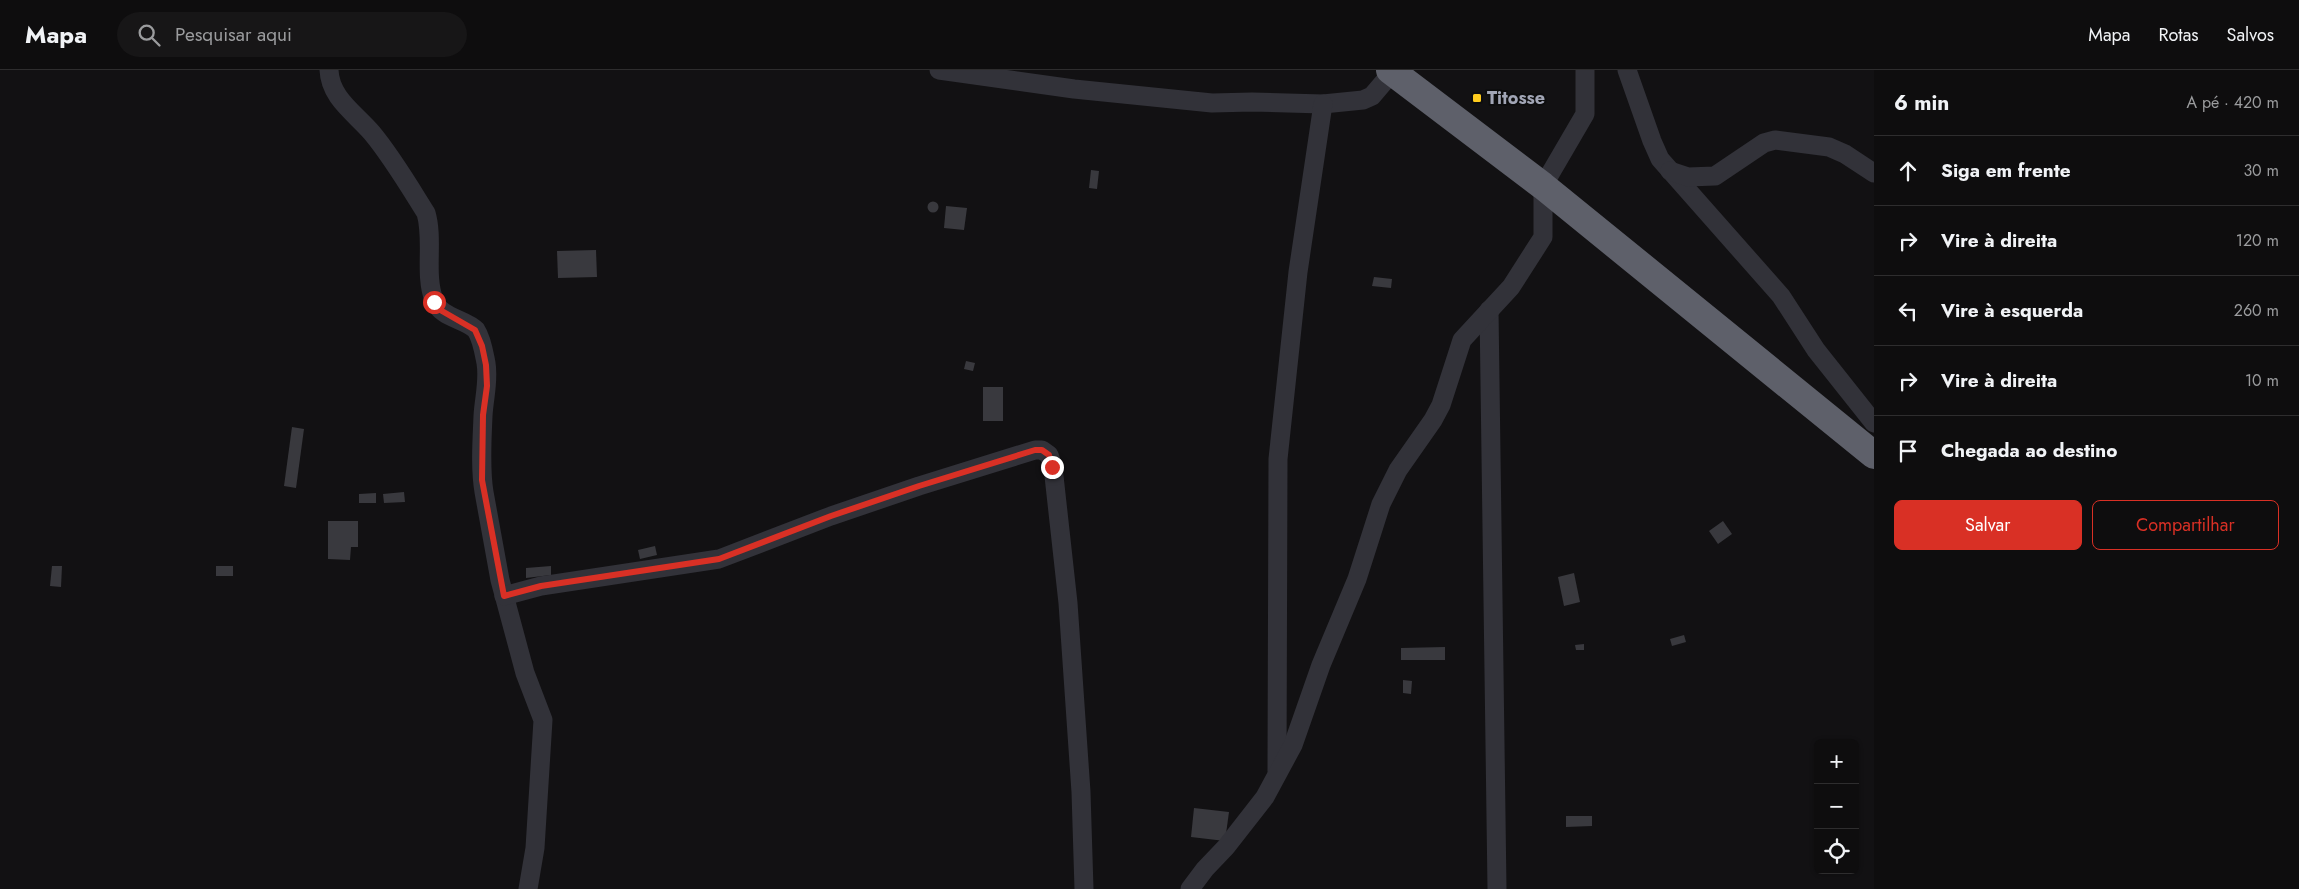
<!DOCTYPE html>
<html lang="pt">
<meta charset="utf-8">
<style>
body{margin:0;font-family:Jost,sans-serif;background:#171617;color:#f1f3f6}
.controls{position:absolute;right:15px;bottom:15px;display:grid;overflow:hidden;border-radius:8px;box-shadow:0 1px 4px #0004}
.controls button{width:45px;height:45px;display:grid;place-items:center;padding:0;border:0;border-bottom:1px solid #2e2d2e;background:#0e0d0e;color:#f1f3f6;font:25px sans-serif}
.stop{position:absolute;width:15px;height:15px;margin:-11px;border:4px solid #d93025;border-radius:50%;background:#fff}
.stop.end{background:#d93025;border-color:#fff;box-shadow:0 1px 5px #0008}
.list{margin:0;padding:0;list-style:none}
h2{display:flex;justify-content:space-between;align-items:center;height:65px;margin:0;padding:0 20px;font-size:21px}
h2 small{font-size:16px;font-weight:400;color:#9b9c9e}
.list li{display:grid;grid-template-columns:32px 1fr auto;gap:15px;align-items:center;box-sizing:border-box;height:70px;padding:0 20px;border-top:1px solid #2e2d2e}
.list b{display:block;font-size:19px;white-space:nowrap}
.list em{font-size:16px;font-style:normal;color:#9b9c9e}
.actions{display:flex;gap:10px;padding:15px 20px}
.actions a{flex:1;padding:11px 0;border:1px solid #d93025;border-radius:8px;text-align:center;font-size:18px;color:#d93025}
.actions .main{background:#d93025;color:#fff}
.icon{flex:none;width:28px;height:28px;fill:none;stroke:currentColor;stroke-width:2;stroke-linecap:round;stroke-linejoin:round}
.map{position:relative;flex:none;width:1874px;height:819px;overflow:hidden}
header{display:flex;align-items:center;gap:30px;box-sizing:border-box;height:70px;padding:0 25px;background:#0e0d0e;border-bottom:1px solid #2e2d2e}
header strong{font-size:24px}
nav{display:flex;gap:28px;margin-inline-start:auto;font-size:18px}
.search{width:350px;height:45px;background:#171617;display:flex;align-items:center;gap:12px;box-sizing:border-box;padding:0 18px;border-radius:28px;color:#9b9c9e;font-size:19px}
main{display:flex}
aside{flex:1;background:#0e0d0e}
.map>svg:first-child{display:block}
.building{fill:#39393e}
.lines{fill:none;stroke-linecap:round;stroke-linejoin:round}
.minor{stroke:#323239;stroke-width:19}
.highway{stroke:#5e606a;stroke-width:28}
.route{stroke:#d93025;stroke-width:6}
.poi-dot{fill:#ffcc1e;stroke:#0d0d0e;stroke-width:2}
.labels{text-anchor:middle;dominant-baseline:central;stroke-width:4;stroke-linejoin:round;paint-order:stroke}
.poi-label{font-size:18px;font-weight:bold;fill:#a1a5b5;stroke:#0d0d0e;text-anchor:start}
</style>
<header>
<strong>Mapa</strong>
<div class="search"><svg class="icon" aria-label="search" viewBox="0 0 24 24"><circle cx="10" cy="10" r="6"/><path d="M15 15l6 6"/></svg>Pesquisar aqui</div>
<nav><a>Mapa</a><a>Rotas</a><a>Salvos</a></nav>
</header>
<main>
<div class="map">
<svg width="1874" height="819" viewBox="0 0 1874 819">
<rect width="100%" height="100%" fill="#121113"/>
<g class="building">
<polygon points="1091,100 1099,101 1097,119 1089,118"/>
<circle cx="933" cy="137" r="5.5"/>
<polygon points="946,136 967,138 964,160 944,158"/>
<polygon points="596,180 597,207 558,208 557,181"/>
<polygon points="1374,207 1392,209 1391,218 1372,216"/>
<polygon points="966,291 975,293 973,301 964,299"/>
<rect x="983" y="317" width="20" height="34"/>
<polygon points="292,357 304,359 296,418 284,416"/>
<polygon points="404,422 405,432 384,433 383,424"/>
<polygon points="376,423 376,433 359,433 359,424"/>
<polygon points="328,451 358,451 358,477 351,477 350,490 328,489"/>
<polygon points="1723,451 1732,464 1718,474 1709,461"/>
<polygon points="655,476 657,485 640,489 638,480"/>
<polygon points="52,496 62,496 61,517 50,516"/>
<rect x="216" y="496" width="17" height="10"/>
<polygon points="551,496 551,505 526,508 526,498"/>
<polygon points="1574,503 1580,532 1564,536 1558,507"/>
<polygon points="1684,565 1686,572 1672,576 1670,569"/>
<polygon points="1584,574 1584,580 1576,580 1575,575"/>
<polygon points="1445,577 1445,590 1401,590 1401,578"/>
<polygon points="1403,610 1412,611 1411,624 1403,623"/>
<polygon points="1194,738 1229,742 1225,771 1191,767"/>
<polygon points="1566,746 1592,746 1592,756 1566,757"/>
</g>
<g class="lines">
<g class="minor">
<path d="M329,0c1,28 26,43 43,63 20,24 37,53 54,80 8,27 -2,61 8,87 6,18 32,19 42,30 6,9 8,23 10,33 3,18 -2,35 -3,53 -1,25 -3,52 1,76l16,88 25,93 18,47 -8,128 -7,41"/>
<polyline points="939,0 1074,19 1212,33 1252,32 1323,34 1363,30 1372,26 1394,0"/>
<polyline points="1627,0 1652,71 1660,89 1781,226 1816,280 1874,353"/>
<polyline points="1670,101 1688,107 1715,106 1764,73 1775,70 1829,77 1845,84 1874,103"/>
<polyline points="1489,240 1497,819"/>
<polyline points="504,526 541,516 719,489 831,446 919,416 1035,380 1042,380 1049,385 1053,397 1068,533 1081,722 1084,819"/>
<polyline points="1277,701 1278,389 1298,202 1323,34"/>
<polyline points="1190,819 1205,799 1226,777 1265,727 1293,675 1321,595 1357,509 1381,434 1398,400 1433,350 1441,335 1462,270 1511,217 1543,167 1543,116 1585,44 1585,0"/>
</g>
<polyline class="highway" points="1390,0 1543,116 1874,385"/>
</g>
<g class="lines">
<polyline class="route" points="434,232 442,241 475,260 482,276 486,295 487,316 483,345 482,410 504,526 541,516 719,489 831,446 919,416 1035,380 1042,380 1049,385 1052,397"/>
</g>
<rect class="poi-dot" x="1472" y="23" width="10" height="10" rx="2.5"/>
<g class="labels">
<g class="poi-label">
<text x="1487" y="28">Titosse</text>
</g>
</g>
</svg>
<div class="controls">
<button>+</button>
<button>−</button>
<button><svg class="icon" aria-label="locate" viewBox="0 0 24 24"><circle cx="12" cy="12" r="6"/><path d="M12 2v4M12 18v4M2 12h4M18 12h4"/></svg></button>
</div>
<div class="stop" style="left:434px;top:232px"></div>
<div class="stop end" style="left:1052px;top:397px"></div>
</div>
<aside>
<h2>6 min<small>A pé · 420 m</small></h2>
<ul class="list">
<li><svg class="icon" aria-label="ahead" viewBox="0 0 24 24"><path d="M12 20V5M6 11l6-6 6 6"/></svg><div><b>Siga em frente</b></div><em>30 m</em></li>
<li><svg class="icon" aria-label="right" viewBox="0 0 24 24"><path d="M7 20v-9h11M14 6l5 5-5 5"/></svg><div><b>Vire à direita</b></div><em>120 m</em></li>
<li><svg class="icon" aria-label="left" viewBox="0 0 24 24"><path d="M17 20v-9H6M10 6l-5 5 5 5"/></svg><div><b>Vire à esquerda</b></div><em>260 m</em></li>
<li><svg class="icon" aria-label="right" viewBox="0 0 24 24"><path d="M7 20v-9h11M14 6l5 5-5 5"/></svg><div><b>Vire à direita</b></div><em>10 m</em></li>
<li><svg class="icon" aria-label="arrive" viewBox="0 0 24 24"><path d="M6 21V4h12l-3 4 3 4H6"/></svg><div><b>Chegada ao destino</b></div></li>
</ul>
<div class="actions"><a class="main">Salvar</a><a>Compartilhar</a></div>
</aside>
</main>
